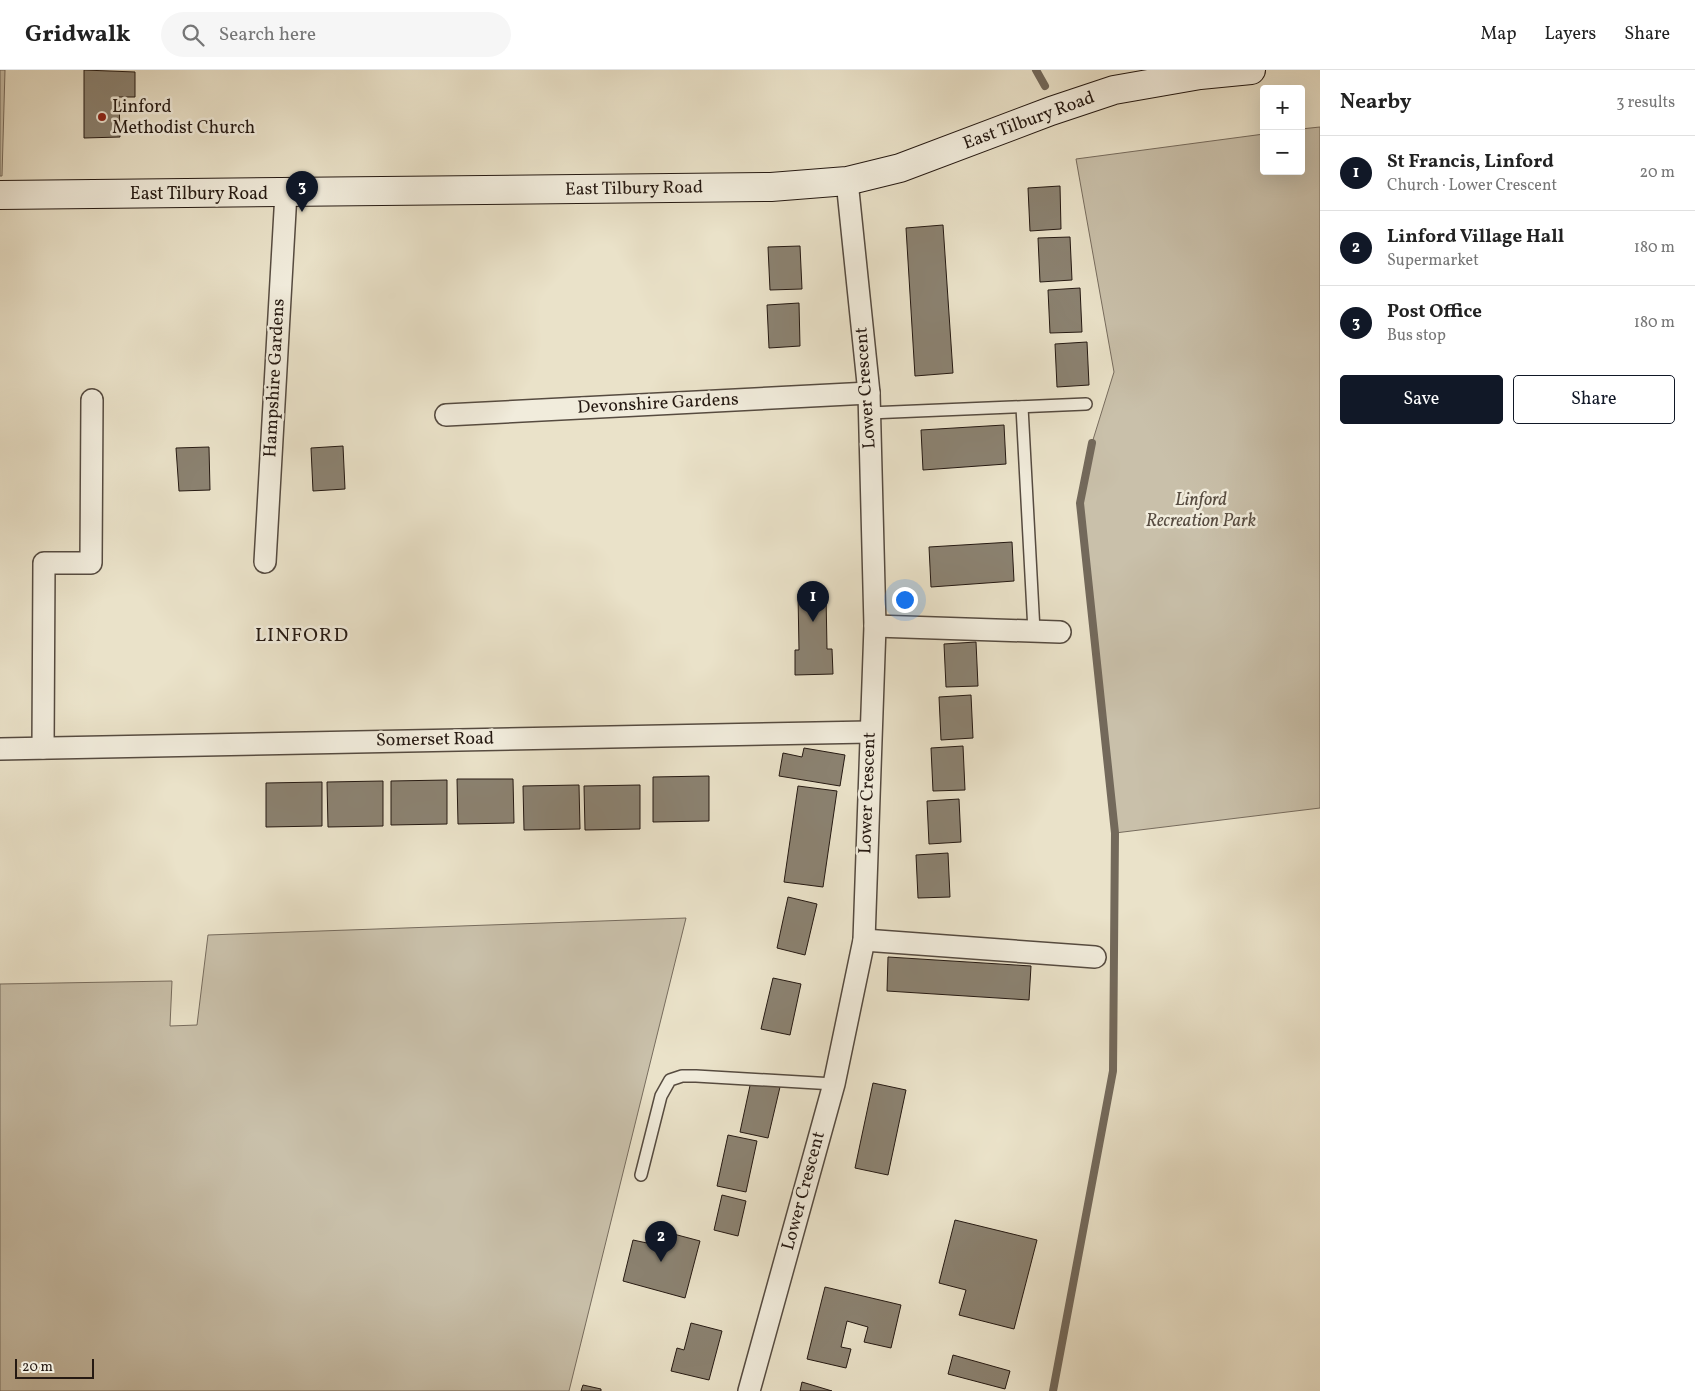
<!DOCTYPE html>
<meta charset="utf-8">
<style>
body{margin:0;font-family:Vollkorn,serif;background:#f6f6f6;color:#222}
.controls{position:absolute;right:15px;top:15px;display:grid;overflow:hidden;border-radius:5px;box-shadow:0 5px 20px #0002}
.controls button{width:45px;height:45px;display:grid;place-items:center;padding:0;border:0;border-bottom:1px solid #e0e0e0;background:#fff;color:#222;font:25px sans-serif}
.scale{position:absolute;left:15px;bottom:12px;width:79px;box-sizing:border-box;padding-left:5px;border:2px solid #251912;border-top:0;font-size:14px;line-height:18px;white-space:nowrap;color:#251912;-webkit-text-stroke:4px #f1ecdc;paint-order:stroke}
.you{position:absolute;left:904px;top:529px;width:18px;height:18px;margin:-12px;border:4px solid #fff;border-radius:50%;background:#1a73e8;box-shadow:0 0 0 8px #1a73e833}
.badge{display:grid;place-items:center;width:32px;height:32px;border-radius:50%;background:#111827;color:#fff;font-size:16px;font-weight:700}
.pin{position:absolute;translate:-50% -41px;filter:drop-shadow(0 1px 2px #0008)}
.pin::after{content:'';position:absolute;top:26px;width:18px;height:15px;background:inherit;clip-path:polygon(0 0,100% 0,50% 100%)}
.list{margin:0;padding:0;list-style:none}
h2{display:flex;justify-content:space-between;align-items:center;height:65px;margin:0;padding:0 20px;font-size:21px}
h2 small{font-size:16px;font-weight:400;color:#767676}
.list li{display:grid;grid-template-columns:32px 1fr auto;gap:15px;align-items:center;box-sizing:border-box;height:75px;padding:0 20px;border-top:1px solid #e0e0e0}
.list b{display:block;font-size:19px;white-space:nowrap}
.list p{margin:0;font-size:16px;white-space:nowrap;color:#767676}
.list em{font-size:16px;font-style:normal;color:#767676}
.actions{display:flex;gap:10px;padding:15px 20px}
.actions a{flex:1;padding:11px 0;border:1px solid #111827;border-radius:5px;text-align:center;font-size:18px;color:#111827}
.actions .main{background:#111827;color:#fff}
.icon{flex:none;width:28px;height:28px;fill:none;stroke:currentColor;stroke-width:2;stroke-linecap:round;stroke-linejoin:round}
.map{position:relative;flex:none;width:1320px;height:1321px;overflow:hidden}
header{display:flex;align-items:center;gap:30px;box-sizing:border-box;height:70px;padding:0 25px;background:#fff;border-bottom:1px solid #e0e0e0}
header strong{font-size:24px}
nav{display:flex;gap:28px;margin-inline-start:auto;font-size:18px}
.search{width:350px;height:45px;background:#f6f6f6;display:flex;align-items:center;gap:12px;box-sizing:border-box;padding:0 18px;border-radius:28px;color:#767676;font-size:19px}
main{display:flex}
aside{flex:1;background:#fff}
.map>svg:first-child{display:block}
.green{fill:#c9c0aa;stroke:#776c5e}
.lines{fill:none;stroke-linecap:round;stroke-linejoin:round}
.stream{stroke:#73695b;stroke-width:8}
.building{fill:#8b8271;stroke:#251912}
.lane-casing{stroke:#564b40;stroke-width:14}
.street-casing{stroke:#564b40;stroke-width:24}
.secondary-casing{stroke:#251912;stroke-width:30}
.lane{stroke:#f1ecdc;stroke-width:11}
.street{stroke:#f1ecdc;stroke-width:21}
.secondary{stroke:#f1ecdc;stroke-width:28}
.poi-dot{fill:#8f2418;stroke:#f1ecdc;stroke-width:2}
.labels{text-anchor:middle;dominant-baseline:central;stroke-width:5;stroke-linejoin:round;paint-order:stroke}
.poi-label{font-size:18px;fill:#251912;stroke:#f1ecdc;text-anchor:start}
.street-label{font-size:18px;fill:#251912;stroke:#f1ecdc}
.park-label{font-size:18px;font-style:italic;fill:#564b40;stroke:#f1ecdc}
.quarter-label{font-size:20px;letter-spacing:1px;fill:#251912;stroke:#f1ecdc}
</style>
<header>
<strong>Gridwalk</strong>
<div class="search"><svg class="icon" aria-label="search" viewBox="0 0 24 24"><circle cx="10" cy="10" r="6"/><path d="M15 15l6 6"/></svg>Search here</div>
<nav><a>Map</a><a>Layers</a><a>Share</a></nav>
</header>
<main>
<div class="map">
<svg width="1320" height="1321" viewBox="0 0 1320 1321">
<rect width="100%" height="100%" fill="#eae2c9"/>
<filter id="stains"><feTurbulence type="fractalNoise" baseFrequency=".004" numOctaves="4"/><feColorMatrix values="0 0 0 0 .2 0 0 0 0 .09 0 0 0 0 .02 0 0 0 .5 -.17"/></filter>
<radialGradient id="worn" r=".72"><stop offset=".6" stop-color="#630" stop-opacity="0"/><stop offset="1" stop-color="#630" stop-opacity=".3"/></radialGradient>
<g class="green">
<polygon points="0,0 5,0 2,106 0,106"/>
<polygon points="1320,57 1320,738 1115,763 1080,433 1092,373 1114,302 1076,89 1264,64 1264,101 1301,101 1301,59"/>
<polygon points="686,848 569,1321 0,1321 0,914 172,911 170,956 197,955 208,865"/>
</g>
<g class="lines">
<g class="stream">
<polyline points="1036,0 1045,16"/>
<polyline points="1053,1321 1113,1001 1115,763 1080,433 1092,373"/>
</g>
</g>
<g class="building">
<polygon points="84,0 135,2 135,27 119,27 120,67 84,68"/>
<polygon points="1060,116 1061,159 1030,161 1028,118"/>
<polygon points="943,155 953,303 915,306 906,158"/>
<polygon points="1070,167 1072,210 1040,212 1038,168"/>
<polygon points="800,176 802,219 770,220 768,177"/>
<polygon points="1080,218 1082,262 1050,263 1048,220"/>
<polygon points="799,233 800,276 769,278 767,235"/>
<polygon points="1087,272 1089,315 1057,317 1055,274"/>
<polygon points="1004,355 1006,394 923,400 921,360"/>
<polygon points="343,376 345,419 313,421 311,378"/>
<polygon points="209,377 210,420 179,421 176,378"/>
<polygon points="1012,472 1014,511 931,517 929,477"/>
<polygon points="798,524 826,524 827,579 832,579 833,604 795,605 795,580 799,580"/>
<polygon points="976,572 978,616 946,617 944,574"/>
<polygon points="971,625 973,668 941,670 939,627"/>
<polygon points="963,676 965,720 933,721 931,678"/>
<polygon points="804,678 845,685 840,716 779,706 783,683 802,687"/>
<polygon points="709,706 709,751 653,752 653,707"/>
<polygon points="457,709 513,709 514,753 458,754"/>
<polygon points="447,710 447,754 391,755 391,711"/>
<polygon points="383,711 383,756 328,757 327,712"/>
<polygon points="322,712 322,756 266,757 266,713"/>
<polygon points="579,715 580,759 524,760 523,716"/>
<polygon points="640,715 640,759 585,760 584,716"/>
<polygon points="798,716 837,721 823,817 784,812"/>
<polygon points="959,729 961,772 929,774 927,731"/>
<polygon points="948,783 950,827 918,828 916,785"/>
<polygon points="788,827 817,834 805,885 777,878"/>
<polygon points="888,887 1031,896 1029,930 887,921"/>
<polygon points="773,908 801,914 790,965 761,959"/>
<polygon points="751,1011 780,1017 768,1068 740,1062"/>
<polygon points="873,1013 906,1020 888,1105 855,1098"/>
<polygon points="728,1065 757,1071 746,1122 717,1116"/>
<polygon points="722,1125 746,1131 738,1166 714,1160"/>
<polygon points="955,1150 1037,1170 1014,1259 959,1245 966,1220 939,1213"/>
<polygon points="651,1158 700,1171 685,1228 623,1211 633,1170 647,1173"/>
<polygon points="825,1217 901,1235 891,1278 864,1272 868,1257 847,1251 841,1277 851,1279 846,1298 807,1289"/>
<polygon points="691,1253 722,1261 709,1310 671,1301 677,1278 684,1280"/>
<polygon points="953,1285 1010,1301 1005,1319 948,1304"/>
<polygon points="802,1312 832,1321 800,1321"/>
<polygon points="583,1315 601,1319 601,1321 581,1321"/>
</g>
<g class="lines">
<g class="lane-casing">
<g id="lane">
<polyline points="1022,337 1034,561"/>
<polyline points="869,343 1086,334"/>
<polyline points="641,1105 661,1026 670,1010 682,1006 696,1006 834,1014"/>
</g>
</g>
<g class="street-casing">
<g id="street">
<polyline points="446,345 869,323"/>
<polyline points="265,492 286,123"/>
<polyline points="875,556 1060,562"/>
<polyline points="43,678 44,493 91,493 92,330"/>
<polyline points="0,679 869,662"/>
<polyline points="864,870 1095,887"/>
<polyline points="749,1321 834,1014 864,870 875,556 869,323 847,111"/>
</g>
</g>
<g class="secondary-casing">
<polyline id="secondary" points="0,125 771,117 847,111 900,98 1051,41 1114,20 1200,5 1251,0"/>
</g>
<use href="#lane" class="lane"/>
<use href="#street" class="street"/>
<use href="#secondary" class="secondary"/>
</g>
<circle class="poi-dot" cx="102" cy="47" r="5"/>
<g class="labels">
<g class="poi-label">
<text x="112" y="37">Linford<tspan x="112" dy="21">Methodist Church</tspan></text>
</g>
<g class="street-label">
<text transform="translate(1029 51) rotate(-20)">East Tilbury Road</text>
<text transform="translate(634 119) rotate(-1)">East Tilbury Road</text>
<text x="199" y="124">East Tilbury Road</text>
<text transform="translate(275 308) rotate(-87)">Hampshire Gardens</text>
<text transform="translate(866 318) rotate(-94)">Lower Crescent</text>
<text transform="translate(658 334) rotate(-3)">Devonshire Gardens</text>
<text transform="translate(435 670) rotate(-1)">Somerset Road</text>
<text transform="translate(868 723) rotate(-88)">Lower Crescent</text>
<text transform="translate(804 1121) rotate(-75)">Lower Crescent</text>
</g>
<g class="park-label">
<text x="1201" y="430">Linford<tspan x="1201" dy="21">Recreation Park</tspan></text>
</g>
<g class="quarter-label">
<text x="302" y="566">LINFORD</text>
</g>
</g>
<rect width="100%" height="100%" filter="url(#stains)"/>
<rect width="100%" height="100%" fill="url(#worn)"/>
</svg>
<div class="controls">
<button>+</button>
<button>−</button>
</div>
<div class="scale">20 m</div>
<div class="you"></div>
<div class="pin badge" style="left:813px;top:552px">1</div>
<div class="pin badge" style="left:661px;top:1192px">2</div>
<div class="pin badge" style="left:302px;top:142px">3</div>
</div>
<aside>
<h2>Nearby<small>3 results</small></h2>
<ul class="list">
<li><span class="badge">1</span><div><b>St Francis, Linford</b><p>Church · Lower Crescent</p></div><em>20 m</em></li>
<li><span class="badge">2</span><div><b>Linford Village Hall</b><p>Supermarket</p></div><em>180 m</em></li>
<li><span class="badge">3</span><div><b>Post Office</b><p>Bus stop</p></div><em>180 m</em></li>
</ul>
<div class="actions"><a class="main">Save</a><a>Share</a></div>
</aside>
</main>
